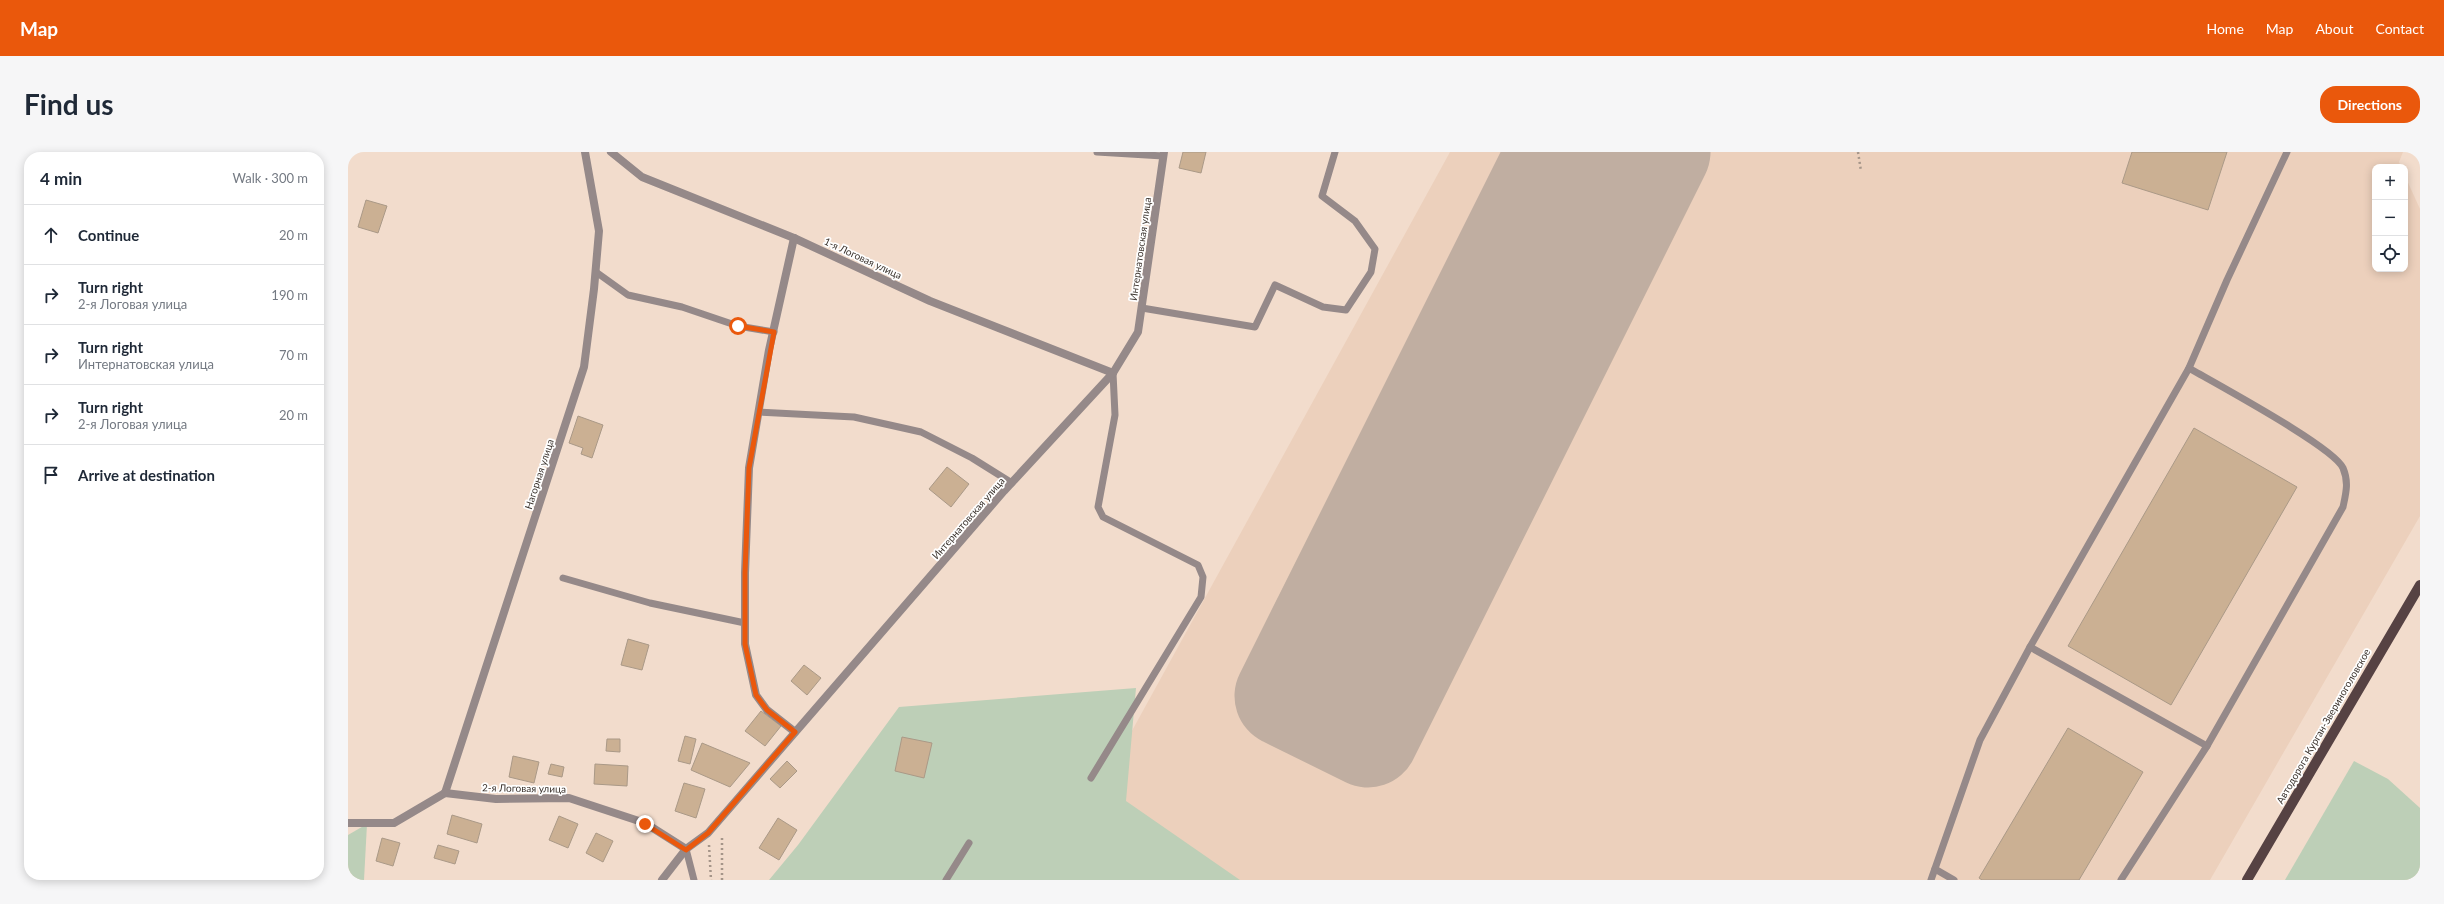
<!DOCTYPE html>
<meta charset="utf-8">
<style>
body{margin:0;font-family:Lato,sans-serif;background:#f6f6f7;color:#1f2937}
.controls{position:absolute;right:12px;top:12px;display:grid;overflow:hidden;border-radius:8px;box-shadow:0 2px 10px #0003}
.controls button{width:36px;height:36px;display:grid;place-items:center;padding:0;border:0;border-bottom:1px solid #e0e1e3;background:#fff;color:#1f2937;font:20px sans-serif}
.stop{position:absolute;width:12px;height:12px;margin:-9px;border:3px solid #ea580c;border-radius:50%;background:#fff}
.stop.end{background:#ea580c;border-color:#fff;box-shadow:0 1px 4px #0008}
.list{margin:0;padding:0;list-style:none}
h2{display:flex;justify-content:space-between;align-items:center;height:52px;margin:0;padding:0 16px;font-size:17px}
h2 small{font-size:13px;font-weight:400;color:#747a83}
.list li{display:grid;grid-template-columns:26px 1fr auto;gap:12px;align-items:center;box-sizing:border-box;height:60px;padding:0 16px;border-top:1px solid #e0e1e3}
.list b{display:block;font-size:15px;white-space:nowrap}
.list p{margin:0;font-size:13px;white-space:nowrap;color:#747a83}
.list em{font-size:13px;font-style:normal;color:#747a83}
.icon{flex:none;width:22px;height:22px;fill:none;stroke:currentColor;stroke-width:2;stroke-linecap:round;stroke-linejoin:round}
.map{position:relative;flex:none;width:2072px;height:728px;overflow:hidden;border-radius:16px}
header{display:flex;align-items:center;gap:24px;box-sizing:border-box;height:56px;padding:0 20px;background:#ea580c;color:#fff}
header strong{font-size:19px}
nav{display:flex;gap:22px;margin-inline-start:auto;font-size:14px}
.intro{display:flex;align-items:center;justify-content:space-between;box-sizing:border-box;height:96px;padding:0 24px}
h1{margin:0;font-size:28px}
.button{padding:10px 18px;border-radius:16px;background:#ea580c;color:#fff;font-size:14px;font-weight:700}
main{display:flex;gap:24px;padding:0 24px}
aside{flex:1;background:#fff;border-radius:16px;box-shadow:0 2px 10px #0003}
.map>svg:first-child{display:block}
.built{fill:#ecd0bc}
.green{fill:#bdcfb7}
.lines{fill:none;stroke-linecap:round;stroke-linejoin:round}
.runway{stroke:#c0aea1;stroke-width:101}
.building{fill:#cbb093;stroke:#aa9987}
.path{stroke:#a59589;stroke-width:2.5;stroke-dasharray:2 3;stroke-linecap:butt}
.lane{stroke:#958989;stroke-width:7}
.street{stroke:#958989;stroke-width:8}
.primary{stroke:#564243;stroke-width:10}
.route{stroke:#ea580c;stroke-width:5}
.labels{text-anchor:middle;dominant-baseline:central;stroke-width:3.5;stroke-linejoin:round;paint-order:stroke}
.street-label{font-size:10px;fill:#3b332d;stroke:#fff}
</style>
<header>
<strong>Map</strong>
<nav><a>Home</a><a>Map</a><a>About</a><a>Contact</a></nav>
</header>
<div class="intro"><h1>Find us</h1><a class="button">Directions</a></div>
<main>
<aside>
<h2>4 min<small>Walk · 300 m</small></h2>
<ul class="list">
<li><svg class="icon" aria-label="ahead" viewBox="0 0 24 24"><path d="M12 20V5M6 11l6-6 6 6"/></svg><div><b>Continue</b></div><em>20 m</em></li>
<li><svg class="icon" aria-label="right" viewBox="0 0 24 24"><path d="M7 20v-9h11M14 6l5 5-5 5"/></svg><div><b>Turn right</b><p>2-я Логовая улица</p></div><em>190 m</em></li>
<li><svg class="icon" aria-label="right" viewBox="0 0 24 24"><path d="M7 20v-9h11M14 6l5 5-5 5"/></svg><div><b>Turn right</b><p>Интернатовская улица</p></div><em>70 m</em></li>
<li><svg class="icon" aria-label="right" viewBox="0 0 24 24"><path d="M7 20v-9h11M14 6l5 5-5 5"/></svg><div><b>Turn right</b><p>2-я Логовая улица</p></div><em>20 m</em></li>
<li><svg class="icon" aria-label="arrive" viewBox="0 0 24 24"><path d="M6 21V4h12l-3 4 3 4H6"/></svg><div><b>Arrive at destination</b></div></li>
</ul>
</aside>
<div class="map">
<svg width="2072" height="728" viewBox="0 0 2072 728">
<rect width="100%" height="100%" fill="#f2dccc"/>
<polygon class="built" points="1102,0 2055,0 2051,10 2053,15 2027,15 2027,117 2057,117 2057,24 2072,57 2072,364 1862,728 702,728"/>
<g class="green">
<polygon points="788,536 778,649 892,728 421,728 450,693 551,555"/>
<polygon points="2006,609 2040,627 2072,656 2072,728 1937,728"/>
<polygon points="19,672 16,728 0,728 0,683"/>
</g>
<g class="lines">
<polyline class="runway" points="1209,0 937,544 1020,585 1312,0"/>
</g>
<g class="building">
<polygon points="835,0 858,0 853,21 831,16"/>
<polygon points="1784,0 1879,0 1860,58 1774,31"/>
<polygon points="18,48 39,54 30,81 10,75"/>
<polygon points="230,264 255,273 244,306 233,302 235,296 221,291"/>
<polygon points="1846,276 1949,335 1823,553 1720,494"/>
<polygon points="599,315 621,332 603,355 581,337"/>
<polygon points="280,487 301,493 294,518 273,513"/>
<polygon points="456,513 473,526 459,543 443,529"/>
<polygon points="413,559 433,574 417,594 397,579"/>
<polygon points="1720,576 1795,620 1731,728 1634,728 1631,726"/>
<polygon points="337,584 348,587 342,612 330,609"/>
<polygon points="554,585 584,591 576,626 547,619"/>
<polygon points="259,587 272,587 272,600 258,599"/>
<polygon points="354,591 402,611 382,635 343,618"/>
<polygon points="165,604 191,610 186,631 161,625"/>
<polygon points="439,609 449,619 432,636 422,627"/>
<polygon points="203,612 216,615 214,625 200,622"/>
<polygon points="247,612 280,614 279,634 246,632"/>
<polygon points="336,631 357,637 348,666 327,659"/>
<polygon points="104,663 134,672 129,691 99,682"/>
<polygon points="211,664 230,672 220,696 201,688"/>
<polygon points="430,666 449,678 431,708 411,696"/>
<polygon points="248,681 265,689 255,710 238,701"/>
<polygon points="34,686 52,691 45,714 28,709"/>
<polygon points="90,693 111,699 107,712 86,706"/>
</g>
<g class="lines">
<g class="path">
<polyline points="1510,0 1513,19"/>
<polyline points="361,693 363,728"/>
<polyline points="374,728 374,683"/>
</g>
<g class="lane">
<polyline points="749,0 815,4"/>
<polyline points="2069,0 2072,1"/>
<polyline points="248,120 280,143 334,155 390,174 426,180"/>
<polyline points="794,156 907,175 927,133 975,155 998,158 1023,120 1027,97 1007,69 974,44 987,0"/>
<path d="M1841,216c27,16 145,79 154,100 6,14 3,25 0,39l-136,239"/>
<polyline points="411,260 506,265 573,280 624,306 664,331"/>
<polyline points="215,426 302,451 397,471"/>
<polyline points="1682,495 1859,594 1773,728"/>
<polyline points="743,626 853,445 855,425 850,413 755,365 750,355 767,263 765,221"/>
<polyline points="338,697 346,728"/>
<polyline points="1587,717 1606,728"/>
<polyline points="598,728 621,691"/>
<polyline points="1583,728 1632,588 1682,495 1841,216 1879,128 1939,0"/>
</g>
<g class="street">
<polyline points="263,0 294,25 446,86 582,149 765,221"/>
<polyline points="446,86 421,198 401,316 397,421 397,492 408,543 419,558 447,580"/>
<polyline points="97,641 236,215 246,137 251,79 237,0"/>
<polyline points="97,641 148,647 221,646 297,671 338,697"/>
<polyline points="0,671 46,671 97,641"/>
<polyline points="314,728 338,697 360,681 656,339 765,221 790,180 816,0"/>
</g>
<polyline class="primary" points="1899,728 2072,433"/>
</g>
<g class="lines">
<polyline class="route" points="297,672 338,698 360,681 447,580 419,558 408,543 397,492 397,421 401,316 426,180 390,174"/>
</g>
<g class="labels">
<g class="street-label">
<text transform="translate(792 97) rotate(-82)">Интернатовская улица</text>
<text transform="translate(515 106) rotate(25)">1-я Логовая улица</text>
<text transform="translate(191 322) rotate(-72)">Нагорная улица</text>
<text transform="translate(620 366) rotate(-49)">Интернатовская улица</text>
<text transform="translate(1975 574) rotate(-60)">Автодорога Курган-Звериноголовское</text>
<text transform="translate(176 636) rotate(1)">2-я Логовая улица</text>
</g>
</g>
</svg>
<div class="controls">
<button>+</button>
<button>−</button>
<button><svg class="icon" aria-label="locate" viewBox="0 0 24 24"><circle cx="12" cy="12" r="6"/><path d="M12 2v4M12 18v4M2 12h4M18 12h4"/></svg></button>
</div>
<div class="stop" style="left:390px;top:174px"></div>
<div class="stop end" style="left:297px;top:672px"></div>
</div>
</main>
